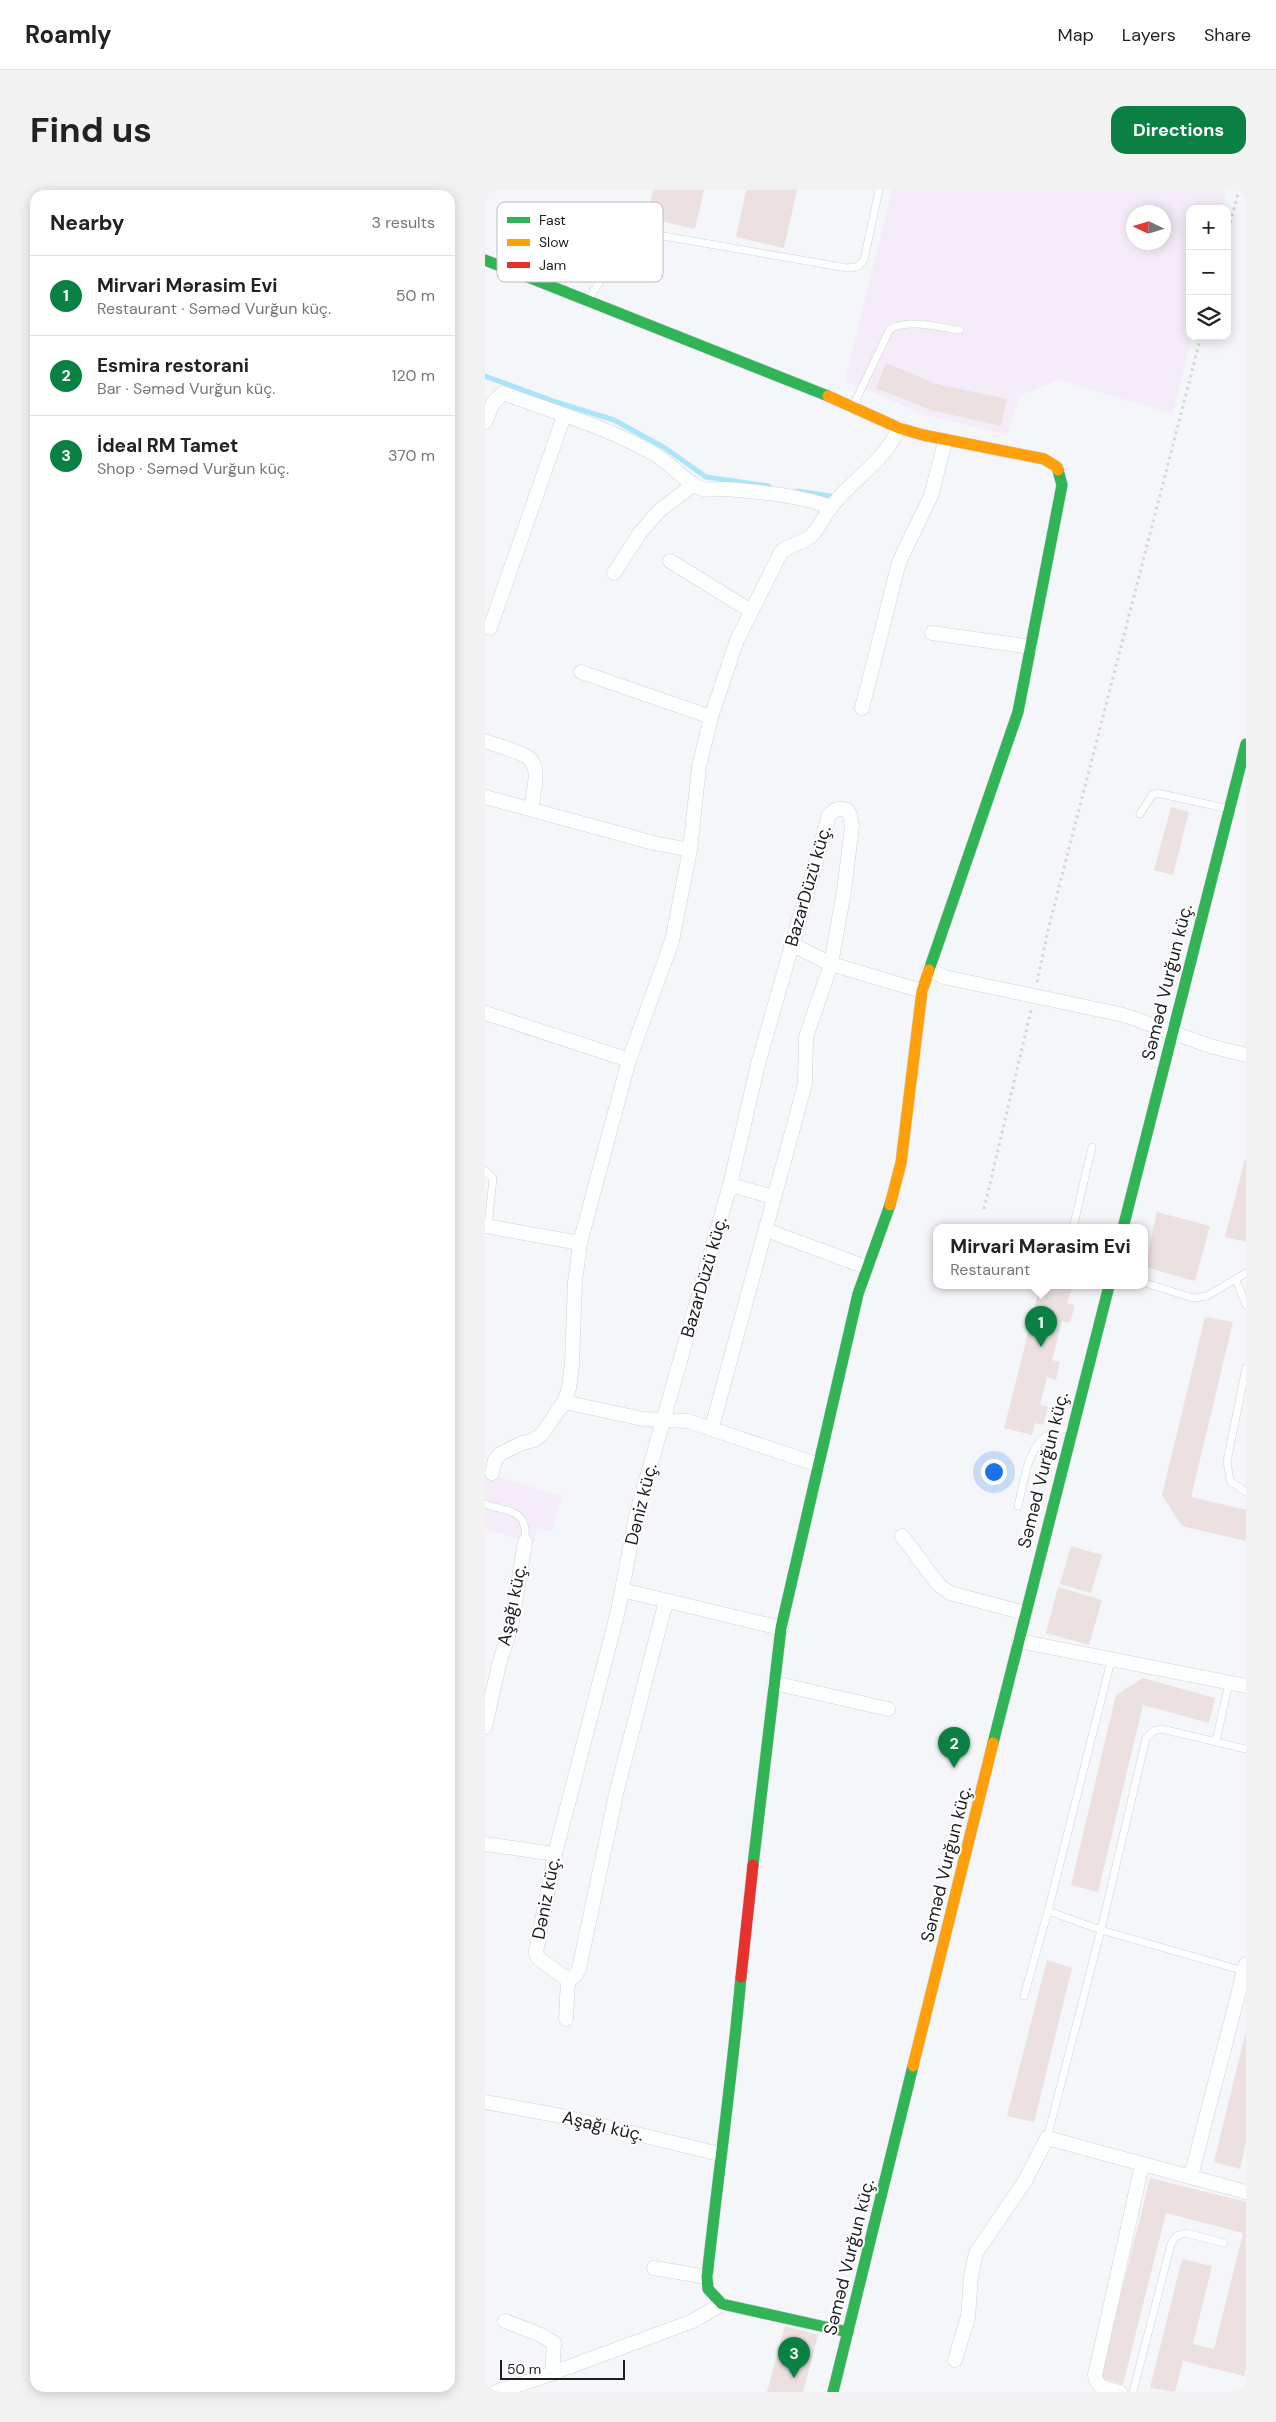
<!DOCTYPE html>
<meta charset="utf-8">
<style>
body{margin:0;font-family:"DM Sans",sans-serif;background:#f2f2f2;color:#222}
.controls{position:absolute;right:15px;top:15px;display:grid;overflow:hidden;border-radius:10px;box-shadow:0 2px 12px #0003}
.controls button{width:45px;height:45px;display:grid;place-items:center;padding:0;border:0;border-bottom:1px solid #e0e0e0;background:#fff;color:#222;font:25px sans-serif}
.compass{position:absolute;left:641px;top:15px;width:45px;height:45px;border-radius:50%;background:#fff;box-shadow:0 2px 12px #0003;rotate:274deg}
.scale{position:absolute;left:15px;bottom:12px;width:125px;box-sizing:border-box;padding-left:5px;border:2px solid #1c1e1f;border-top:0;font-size:14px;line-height:18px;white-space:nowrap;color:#1c1e1f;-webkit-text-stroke:4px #fff;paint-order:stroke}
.you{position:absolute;left:508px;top:1281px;width:18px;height:18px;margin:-12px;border:4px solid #fff;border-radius:50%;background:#1a73e8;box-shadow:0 0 0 8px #1a73e833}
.badge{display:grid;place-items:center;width:32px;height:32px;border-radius:50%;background:#0b8043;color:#fff;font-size:16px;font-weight:700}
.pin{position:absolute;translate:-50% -41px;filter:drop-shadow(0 1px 2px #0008)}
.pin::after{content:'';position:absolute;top:26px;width:18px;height:15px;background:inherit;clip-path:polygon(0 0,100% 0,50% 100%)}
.popup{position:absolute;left:448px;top:1034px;width:215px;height:65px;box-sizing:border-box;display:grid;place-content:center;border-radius:10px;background:#fff;filter:drop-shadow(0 1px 4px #0005);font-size:16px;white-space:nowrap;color:#767676}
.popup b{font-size:19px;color:#222}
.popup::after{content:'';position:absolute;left:50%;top:100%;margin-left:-10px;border:10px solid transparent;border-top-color:#fff}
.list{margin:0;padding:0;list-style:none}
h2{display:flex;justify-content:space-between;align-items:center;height:65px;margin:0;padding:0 20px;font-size:21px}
h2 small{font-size:16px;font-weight:400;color:#767676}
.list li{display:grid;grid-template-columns:32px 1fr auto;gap:15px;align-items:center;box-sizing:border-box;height:80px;padding:0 20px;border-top:1px solid #e0e0e0}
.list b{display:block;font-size:19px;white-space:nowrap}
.list p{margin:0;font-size:16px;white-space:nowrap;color:#767676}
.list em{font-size:16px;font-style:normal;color:#767676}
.icon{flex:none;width:28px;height:28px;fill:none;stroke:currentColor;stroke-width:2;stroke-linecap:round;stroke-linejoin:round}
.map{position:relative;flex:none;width:761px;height:2202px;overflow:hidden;border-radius:15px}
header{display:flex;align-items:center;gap:30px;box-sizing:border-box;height:70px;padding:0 25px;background:#fff;border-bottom:1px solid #e0e0e0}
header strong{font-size:24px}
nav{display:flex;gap:28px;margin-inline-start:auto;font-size:18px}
.intro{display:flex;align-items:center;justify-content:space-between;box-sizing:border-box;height:120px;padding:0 30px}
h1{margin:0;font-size:35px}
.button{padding:12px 22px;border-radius:15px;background:#0b8043;color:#fff;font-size:18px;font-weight:700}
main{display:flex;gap:30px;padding:0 30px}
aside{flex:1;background:#fff;border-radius:15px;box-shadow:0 2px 12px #0003}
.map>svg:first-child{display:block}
.industrial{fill:#f4edf9;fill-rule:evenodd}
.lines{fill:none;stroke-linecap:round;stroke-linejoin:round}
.stream{stroke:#a9e5fb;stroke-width:5}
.building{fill:#ece1e0}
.lane-casing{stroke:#d0d2d3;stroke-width:8}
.street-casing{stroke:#d0d2d3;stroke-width:15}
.fast-casing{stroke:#d0d2d3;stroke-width:12}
.slow-casing{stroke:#d0d2d3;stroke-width:12}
.jam-casing{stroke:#d0d2d3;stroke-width:12}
.path{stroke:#d5d5d5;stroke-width:3;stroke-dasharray:2.5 4;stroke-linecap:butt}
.lane{stroke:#fdfefe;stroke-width:7}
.street{stroke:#fdfefe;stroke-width:14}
.fast{stroke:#30b455;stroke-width:11}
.slow{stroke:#ff9f0a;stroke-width:11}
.jam{stroke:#e5322d;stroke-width:11}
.labels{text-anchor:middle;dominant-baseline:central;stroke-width:4;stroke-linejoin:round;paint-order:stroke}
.street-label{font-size:18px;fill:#1c1e1f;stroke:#fff}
.key{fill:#fff;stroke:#bbbcbc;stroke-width:1}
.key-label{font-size:14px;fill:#1c1e1f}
</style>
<header>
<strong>Roamly</strong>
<nav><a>Map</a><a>Layers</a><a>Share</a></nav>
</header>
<div class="intro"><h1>Find us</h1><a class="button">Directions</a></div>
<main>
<aside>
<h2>Nearby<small>3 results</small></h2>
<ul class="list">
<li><span class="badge">1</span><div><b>Mirvari Mərasim Evi</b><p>Restaurant · Səməd Vurğun küç.</p></div><em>50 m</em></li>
<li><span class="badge">2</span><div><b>Esmira restorani</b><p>Bar · Səməd Vurğun küç.</p></div><em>120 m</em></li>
<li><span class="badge">3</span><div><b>İdeal RM Tamet</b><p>Shop · Səməd Vurğun küç.</p></div><em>370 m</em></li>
</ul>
</aside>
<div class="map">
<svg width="761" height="2202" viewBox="0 0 761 2202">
<rect width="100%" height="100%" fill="#f4f6f9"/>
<g class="industrial">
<path d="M407,0h334l-4,19h-32v127h2l-19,78 -114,-34 -40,16 -12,39 -81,-20 -81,-34zM648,22h30v30h-30z"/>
<polygon points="0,1283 77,1306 67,1342 52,1338 49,1354 0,1339"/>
</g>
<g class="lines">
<g class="stream">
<polyline points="0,186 71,212 129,230 180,258 221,287 284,296"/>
<polyline points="312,301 346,306"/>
</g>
</g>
<g class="building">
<polygon points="168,0 219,0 210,39 162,28"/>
<polygon points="261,0 312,0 299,58 251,47"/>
<polygon points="401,173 451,194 522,209 516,236 446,220 391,198"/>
<polygon points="686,617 704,622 688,685 669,680"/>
<polygon points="760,969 761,969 761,1052 740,1047"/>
<polygon points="672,1022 725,1036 710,1091 660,1077"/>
<polygon points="555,1096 587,1096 582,1113 590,1115 585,1133 577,1131 567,1170 575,1172 571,1190 562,1187 555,1215 563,1217 558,1235 550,1233 547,1245 519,1238"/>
<polygon points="720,1127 748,1132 706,1307 761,1320 761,1351 697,1336 677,1305"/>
<polygon points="586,1356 617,1365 606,1403 575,1394"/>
<polygon points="573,1397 617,1410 604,1455 561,1443"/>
<polygon points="658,1488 730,1508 724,1533 658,1515 613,1702 586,1695 631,1505"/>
<polygon points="562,1770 587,1778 549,1932 522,1926"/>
<polygon points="761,1841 761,1952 755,1979 729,1972"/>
<polygon points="665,1988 761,2012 761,2178 759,2186 698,2171 690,2202 665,2198 697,2069 727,2076 708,2154 729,2159 758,2043 681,2023 638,2194 615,2188"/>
<polygon points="300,2136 333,2145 318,2202 282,2202"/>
</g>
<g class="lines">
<g class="lane-casing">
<g id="lane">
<polyline points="104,108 119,86 167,44 362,78 372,77 379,70 394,0"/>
<path d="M368,216l37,-77c19,-11 50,-1 70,1"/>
<polyline points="655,624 667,605 672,603 744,619"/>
<polyline points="0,981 8,988 3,1036"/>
<polyline points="588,1038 607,957"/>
<polyline points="751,1090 761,1115"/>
<polyline points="660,1093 708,1108 722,1106 761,1083"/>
<polyline points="761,1178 742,1271 745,1291 761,1302"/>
<path d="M0,1314c27,9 43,5 40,38"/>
<path d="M533,1316c6,-23 9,-61 33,-73 5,-3 13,-4 19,-5"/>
<polyline points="626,1471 563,1721 616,1740 759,1781"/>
<polyline points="731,1551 744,1493"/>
<polyline points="539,1806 563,1721"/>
<polyline points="562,1948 616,1740 661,1548 668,1541 677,1539 761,1559"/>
<polyline points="648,2202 686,2054 691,2046 701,2043 739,2053"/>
</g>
</g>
<g class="street-casing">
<g id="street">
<path d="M0,232l8,-19 10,-10c50,19 101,33 148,59 18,9 31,28 49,36 7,3 18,1 26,1 35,3 73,6 105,18"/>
<polyline points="185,371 266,421"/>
<polyline points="129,383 155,343 174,321 209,294"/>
<polyline points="5,438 79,226"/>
<polyline points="447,443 546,457"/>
<polyline points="96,482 226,527"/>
<polyline points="377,518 414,372 446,306 460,251"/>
<path d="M0,551c50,18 57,11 46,67"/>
<polyline points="0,607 169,653 205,660"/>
<polyline points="306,754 346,774 437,801"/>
<polyline points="444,779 459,787 639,825 725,856 761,865"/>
<polyline points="0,823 144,870"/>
<polyline points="245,995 289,1007"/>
<polyline points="0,1036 95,1053"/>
<polyline points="281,1040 381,1077"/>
<polyline points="79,1212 158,1229 203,1231 334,1275"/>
<path d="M7,1283l3,-13 5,-6 22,-11 12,-3 8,-6 22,-32 5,-14 3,-24 3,-82 5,-39 49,-183 43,-119 18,-91 9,-83 12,-50 26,-77 44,-88c9,-8 20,-8 30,-16 8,-7 13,-20 20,-29 22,-28 53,-45 68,-79"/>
<polyline points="417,1346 453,1394 465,1403 540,1423"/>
<polyline points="137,1400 296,1438"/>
<path d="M181,1411l-49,189 -38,179 -5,8 -6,3 -30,-22 -2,-6 19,-98 63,-243 18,-95 94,-331 28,-121 71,-249c6,-6 9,-7 18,-5l3,5 2,11 -8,65 -13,73 -25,73 -1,47 -93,343"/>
<polyline points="534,1451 761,1496"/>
<polyline points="289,1493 403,1519"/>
<polyline points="0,1537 14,1474 26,1437 40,1352"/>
<polyline points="0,1654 70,1664"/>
<polyline points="81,1829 83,1790"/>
<polyline points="0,1912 76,1926 235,1964"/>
<polyline points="706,1986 761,1774"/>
<polyline points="169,2078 222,2087"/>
<polyline points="20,2131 56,2145 69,2153 67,2184"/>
<polyline points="470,2170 483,2127 486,2086 491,2063 540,1991 562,1948 761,2002"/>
<polyline points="11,2202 54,2188 208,2131 237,2114"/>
<path d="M635,2202c-11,-3 -24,-3 -25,-17l47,-210"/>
</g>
</g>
<g class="fast-casing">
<g id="fast">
<polyline points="0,70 343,206"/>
<polyline points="444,780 533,522 577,295 573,280"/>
<polyline points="638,1038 761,554"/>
<polyline points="508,1553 624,1096"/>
<polyline points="268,1675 296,1438 373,1104 405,1015"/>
<path d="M256,1787c-9,100 -23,200 -34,300l1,12 14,15 126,28"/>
<polyline points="348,2202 428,1876"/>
</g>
</g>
<g class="slow-casing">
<g id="slow">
<polyline points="343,206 414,238 438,245 559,269 572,277 573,280"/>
<polyline points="405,1015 416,973 437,801 444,780"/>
<polyline points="428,1876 508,1553"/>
</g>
</g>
<g class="jam-casing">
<polyline id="jam" points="256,1787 268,1675"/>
</g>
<g class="path">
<polyline points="742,45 754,0"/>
<polyline points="552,792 564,736 716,146"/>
<polyline points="499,1019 546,820"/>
</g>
<use href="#lane" class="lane"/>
<use href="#street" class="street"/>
<use href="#fast" class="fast"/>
<use href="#slow" class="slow"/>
<use href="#jam" class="jam"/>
</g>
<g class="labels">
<g class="street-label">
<text transform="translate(323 696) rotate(-74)">BazarDüzü küç.</text>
<text transform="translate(682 792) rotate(-76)">Səməd Vurğun küç.</text>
<text transform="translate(219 1087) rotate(-74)">BazarDüzü küç.</text>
<text transform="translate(558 1280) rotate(-76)">Səməd Vurğun küç.</text>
<text transform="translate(156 1314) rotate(-76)">Dəniz küç.</text>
<text transform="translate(27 1415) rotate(-78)">Aşağı küç.</text>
<text transform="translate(461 1674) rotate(-76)">Səməd Vurğun küç.</text>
<text transform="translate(61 1708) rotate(-79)">Dəniz küç.</text>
<text transform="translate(118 1936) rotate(13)">Aşağı küç.</text>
<text transform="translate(364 2067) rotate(-76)">Səməd Vurğun küç.</text>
</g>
</g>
<rect x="12" y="12" width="166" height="80" rx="8" class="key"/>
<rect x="22" y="27" width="23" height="6" fill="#30b455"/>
<rect x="22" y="49" width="23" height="7" fill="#ff9f0a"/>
<rect x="22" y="72" width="23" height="6" fill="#e5322d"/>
<g class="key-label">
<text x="54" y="35">Fast</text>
<text x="54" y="57">Slow</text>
<text x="54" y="80">Jam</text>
</g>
</svg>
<div class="controls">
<button>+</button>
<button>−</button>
<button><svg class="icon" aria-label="layers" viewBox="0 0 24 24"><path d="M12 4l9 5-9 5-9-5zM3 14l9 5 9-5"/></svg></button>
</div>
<svg class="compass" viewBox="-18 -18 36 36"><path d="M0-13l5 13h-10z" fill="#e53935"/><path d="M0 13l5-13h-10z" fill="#767676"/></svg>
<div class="scale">50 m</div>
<div class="you"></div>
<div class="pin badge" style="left:556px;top:1157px">1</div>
<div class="popup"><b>Mirvari Mərasim Evi</b>Restaurant</div>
<div class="pin badge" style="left:469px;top:1578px">2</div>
<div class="pin badge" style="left:309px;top:2188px">3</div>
</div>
</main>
